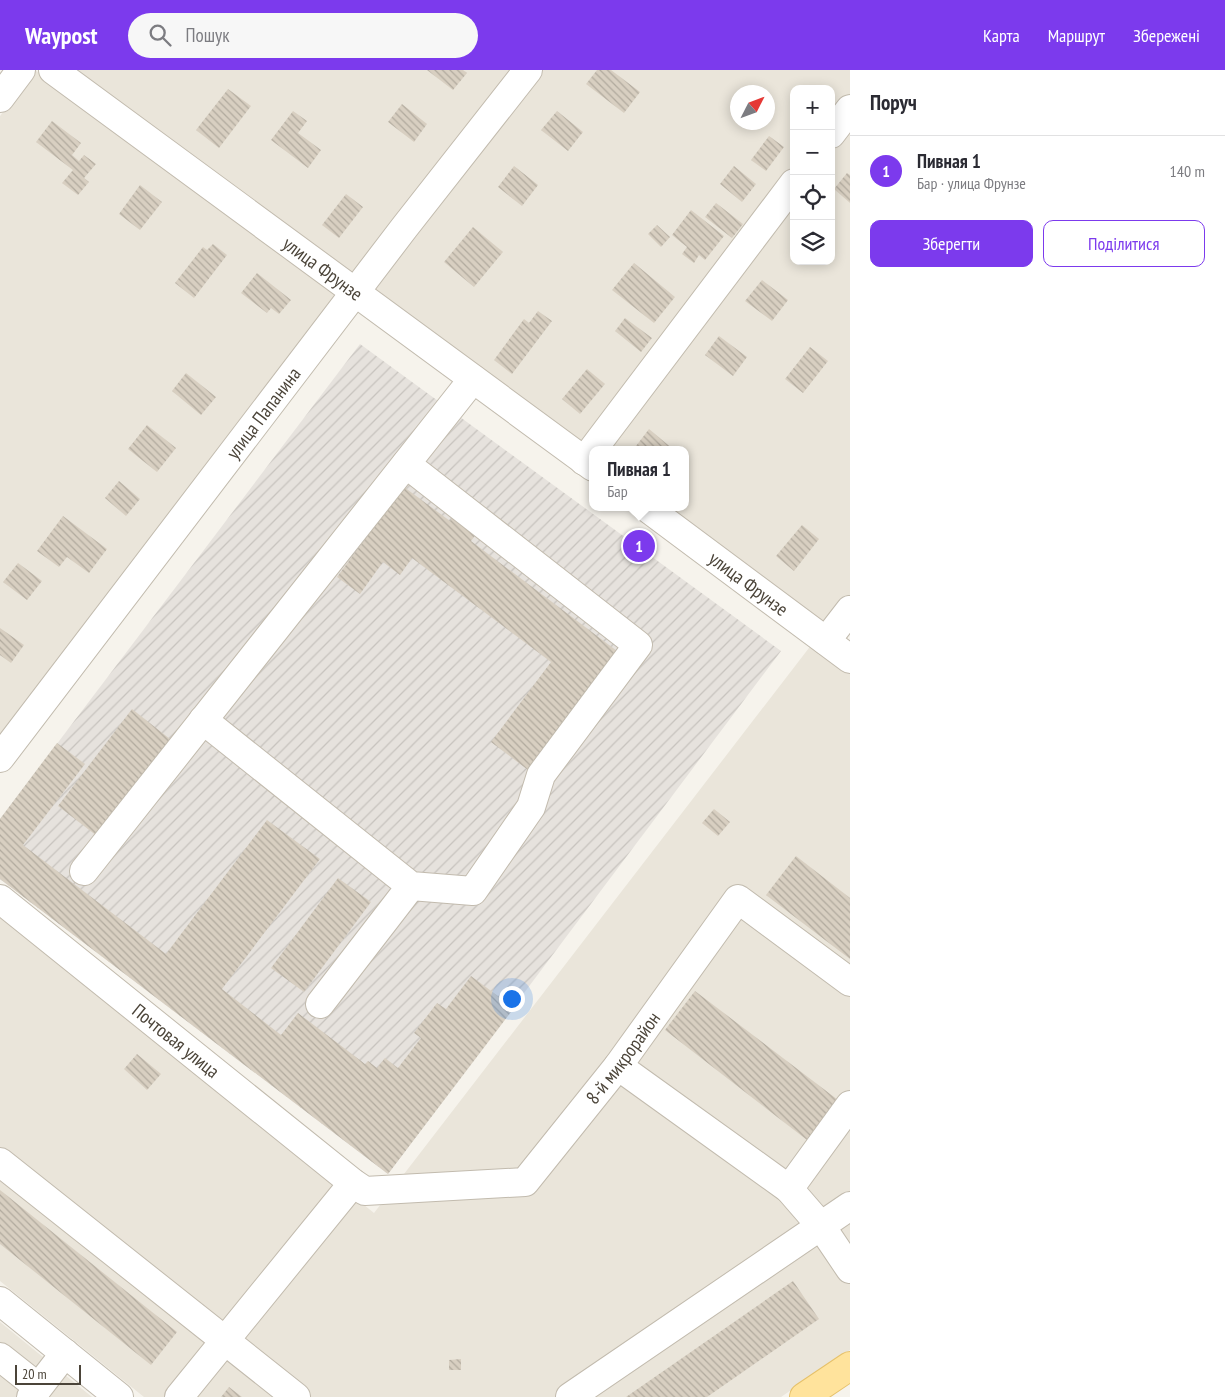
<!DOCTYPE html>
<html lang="uk">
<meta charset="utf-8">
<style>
body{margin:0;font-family:"PT Sans Narrow",sans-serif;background:#f7f7f7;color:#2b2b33}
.controls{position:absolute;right:15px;top:15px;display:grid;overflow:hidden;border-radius:10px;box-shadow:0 2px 12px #0003}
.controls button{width:45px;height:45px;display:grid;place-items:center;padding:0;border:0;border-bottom:1px solid #e1e1e2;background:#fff;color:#2b2b33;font:25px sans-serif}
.compass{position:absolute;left:730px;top:15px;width:45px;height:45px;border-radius:50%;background:#fff;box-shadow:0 2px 12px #0003;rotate:48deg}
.scale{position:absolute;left:15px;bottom:12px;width:66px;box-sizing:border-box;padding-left:5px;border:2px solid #4b4439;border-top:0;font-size:14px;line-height:18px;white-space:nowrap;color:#4b4439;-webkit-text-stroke:4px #fff;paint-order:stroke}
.you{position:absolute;left:511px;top:928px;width:18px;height:18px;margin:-12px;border:4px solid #fff;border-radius:50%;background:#1a73e8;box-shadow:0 0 0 8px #1a73e833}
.badge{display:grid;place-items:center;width:32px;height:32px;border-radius:50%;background:#7c3aed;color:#fff;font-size:16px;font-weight:700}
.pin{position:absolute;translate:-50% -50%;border:2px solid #fff;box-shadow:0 1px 5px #0006}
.popup{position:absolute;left:589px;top:376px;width:100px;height:65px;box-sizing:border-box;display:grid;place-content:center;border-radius:10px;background:#fff;filter:drop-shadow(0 1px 4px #0005);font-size:16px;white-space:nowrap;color:#7c7c81}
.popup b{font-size:19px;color:#2b2b33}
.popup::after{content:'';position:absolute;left:50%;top:100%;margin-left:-10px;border:10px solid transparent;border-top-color:#fff}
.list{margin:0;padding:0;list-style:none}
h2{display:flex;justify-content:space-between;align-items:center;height:65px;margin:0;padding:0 20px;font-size:21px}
h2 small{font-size:16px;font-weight:400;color:#7c7c81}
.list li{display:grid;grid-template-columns:32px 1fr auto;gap:15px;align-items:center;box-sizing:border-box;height:70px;padding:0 20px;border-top:1px solid #e1e1e2}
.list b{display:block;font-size:19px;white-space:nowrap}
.list p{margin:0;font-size:16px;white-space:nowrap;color:#7c7c81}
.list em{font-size:16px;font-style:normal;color:#7c7c81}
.actions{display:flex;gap:10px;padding:15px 20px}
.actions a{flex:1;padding:11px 0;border:1px solid #7c3aed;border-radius:10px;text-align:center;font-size:18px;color:#7c3aed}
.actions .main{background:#7c3aed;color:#fff}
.icon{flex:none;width:28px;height:28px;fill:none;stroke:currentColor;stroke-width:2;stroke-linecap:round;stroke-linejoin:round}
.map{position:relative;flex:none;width:850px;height:1327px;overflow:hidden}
header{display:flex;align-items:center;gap:30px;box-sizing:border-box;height:70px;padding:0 25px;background:#7c3aed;color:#fff}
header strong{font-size:24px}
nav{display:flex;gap:28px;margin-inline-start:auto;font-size:18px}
.search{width:350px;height:45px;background:#f7f7f7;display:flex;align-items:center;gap:12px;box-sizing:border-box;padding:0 18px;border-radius:28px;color:#7c7c81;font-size:19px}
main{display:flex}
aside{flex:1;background:#fff}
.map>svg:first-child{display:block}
.residential{fill:#eae5da;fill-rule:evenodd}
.industrial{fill:url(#industrial-furrows)}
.building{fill:url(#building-back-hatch)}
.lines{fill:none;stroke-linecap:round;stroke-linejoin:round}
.minor-casing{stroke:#c2bbae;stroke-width:30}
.major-casing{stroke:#e6c16a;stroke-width:30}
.minor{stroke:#fff;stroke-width:28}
.major{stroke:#ffe39c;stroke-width:28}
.labels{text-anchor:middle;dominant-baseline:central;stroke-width:4;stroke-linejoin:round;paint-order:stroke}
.street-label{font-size:19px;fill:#4b4439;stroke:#fff}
</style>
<header>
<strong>Waypost</strong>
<div class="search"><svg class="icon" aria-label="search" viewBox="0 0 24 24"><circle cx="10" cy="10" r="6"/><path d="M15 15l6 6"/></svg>Пошук</div>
<nav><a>Карта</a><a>Маршрут</a><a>Збережені</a></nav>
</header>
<main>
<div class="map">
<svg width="850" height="1327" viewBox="0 0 850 1327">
<defs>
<pattern id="industrial-furrows" width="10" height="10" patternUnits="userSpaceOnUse" patternTransform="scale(1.25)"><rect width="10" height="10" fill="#e6e2dd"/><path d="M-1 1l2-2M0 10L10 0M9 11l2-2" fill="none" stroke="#c7c3be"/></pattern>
<pattern id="building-back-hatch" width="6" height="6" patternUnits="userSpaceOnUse" patternTransform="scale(1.25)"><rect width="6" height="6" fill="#d8cfc1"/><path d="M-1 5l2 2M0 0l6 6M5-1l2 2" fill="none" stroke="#b1aa9e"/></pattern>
</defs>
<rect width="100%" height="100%" fill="#f6f3ec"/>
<g class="residential">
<polygon points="35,0 341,224 0,668 0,46"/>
<polygon points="68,0 512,0 354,208"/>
<path d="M535,0h315v529l-25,34 -166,-126h26v-57h-92l-224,-161zM794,19h37v172h-37zM738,22h30v30h-30z"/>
<polygon points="812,574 850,601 850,1280 781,1327 144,1327 0,1211 0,842 374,1143"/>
<polygon points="0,1252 92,1327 0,1327"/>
</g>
<polygon class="industrial" points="360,274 781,581 388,1104 0,809 0,749"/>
<g class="building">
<polygon points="427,0 463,0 467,3 453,20"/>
<polygon points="597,0 611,0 640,22 624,43 586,14"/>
<polygon points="228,19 251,36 219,78 196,60"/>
<polygon points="402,34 427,54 414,72 388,52"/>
<polygon points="293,41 307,51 298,63 321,80 308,98 271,70"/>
<polygon points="557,41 583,62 568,81 541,60"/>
<polygon points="52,51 81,73 72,85 79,91 84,85 96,94 84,108 89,112 78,125 62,113 73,100 36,72"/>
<polygon points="769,66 784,77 766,101 751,90"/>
<polygon points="514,96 538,115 522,136 498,117"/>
<polygon points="734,96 756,114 742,132 720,114"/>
<polygon points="847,103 850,105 850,133 834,119"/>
<polygon points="140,115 162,132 140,160 119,144"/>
<polygon points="346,124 363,137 339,168 322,155"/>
<polygon points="716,133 743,154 732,168 705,147"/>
<polygon points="691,140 724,166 705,190 699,185 694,193 682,184 687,177 672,165"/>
<polygon points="657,155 670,167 661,177 648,164"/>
<polygon points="473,157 503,182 474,217 444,192"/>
<polygon points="213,174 227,185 194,228 175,213 203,177 207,180"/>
<polygon points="634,193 675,227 654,253 612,220"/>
<polygon points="257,203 291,230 279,244 271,238 267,243 241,223"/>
<polygon points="762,210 788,230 772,251 745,231"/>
<polygon points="538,241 552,251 512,304 494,290 524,249 529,253"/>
<polygon points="625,248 652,268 641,282 615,261"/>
<polygon points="719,266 747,287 733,306 705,285"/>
<polygon points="810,277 828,291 803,323 785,309"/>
<polygon points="587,299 605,314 580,344 562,329"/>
<polygon points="186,303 216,327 201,345 172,321"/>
<polygon points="147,355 176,378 157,402 128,379"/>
<polygon points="649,359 674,380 641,380 636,376"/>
<polygon points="119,411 140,429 126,446 105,428"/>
<polygon points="404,417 450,451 454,445 477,463 471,471 621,584 532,703 491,672 551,592 412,488 400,505 383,492 360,524 337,507"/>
<polygon points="63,446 107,479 89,503 67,487 59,497 37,481"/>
<polygon points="802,455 819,469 794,501 776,486"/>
<polygon points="18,493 42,511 27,530 3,512"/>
<polygon points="0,558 24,575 11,593 0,585"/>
<polygon points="132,639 170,669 97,766 58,736"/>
<polygon points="57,673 85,694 23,775 166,884 267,750 320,789 222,919 281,965 298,943 365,994 368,991 377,998 385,988 398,998 421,968 414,963 437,933 446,939 471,906 514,938 388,1104 0,809 0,749"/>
<polygon points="714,739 730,752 718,766 702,753"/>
<polygon points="796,786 850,828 850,889 766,825"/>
<polygon points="338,808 371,832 304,922 271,898"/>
<polygon points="695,921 838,1030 807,1070 665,960"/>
<polygon points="137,984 161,1004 147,1020 124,999"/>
<polygon points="0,1120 177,1262 151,1295 0,1174"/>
<polygon points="793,1211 819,1249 707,1327 626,1327"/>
<polygon points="461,1289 461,1300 449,1300 449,1290"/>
<polygon points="229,1317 242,1327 221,1327"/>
</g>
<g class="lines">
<g class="minor-casing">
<g id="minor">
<path id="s1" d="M53,0l540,397"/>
<polyline points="0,28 21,0"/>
<polyline points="831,64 850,39"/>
<polyline points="584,391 794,113"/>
<path id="s2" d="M646,437l204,152"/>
<polyline points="826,571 850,540"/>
<polyline points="203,650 411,816 473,821 531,737 541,705 638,575 406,394"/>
<path id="s3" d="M0,688l404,-530 124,-158"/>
<polyline points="84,801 473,309"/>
<path id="s4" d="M0,829l353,284 12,8 160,-9 93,-116 120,-167 112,83"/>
<polyline points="320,934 411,816"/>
<polyline points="618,996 789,1119 821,1156 850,1199"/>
<polyline points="0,1092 296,1327"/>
<polyline points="789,1119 850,1035"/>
<polyline points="0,1231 119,1327"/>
<polyline points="0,1287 38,1317"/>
<polyline points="31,1327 65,1283"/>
<polyline points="179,1327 353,1113"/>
<polyline points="570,1327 850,1136"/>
</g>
</g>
<g class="major-casing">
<polyline id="major" points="804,1327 850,1296"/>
</g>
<use href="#minor" class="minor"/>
<use href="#major" class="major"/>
</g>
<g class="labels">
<g class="street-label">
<text stroke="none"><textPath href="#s1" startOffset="335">улица Фрунзе</textPath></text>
<text stroke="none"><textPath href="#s3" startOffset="434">улица Папанина</textPath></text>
<text stroke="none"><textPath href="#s2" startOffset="128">улица Фрунзе</textPath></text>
<text stroke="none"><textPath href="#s4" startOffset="226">Почтовая улица</textPath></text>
<text stroke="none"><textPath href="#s4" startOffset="786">8-й микрорайон</textPath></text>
</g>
</g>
</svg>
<div class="controls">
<button>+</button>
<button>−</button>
<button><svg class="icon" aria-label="locate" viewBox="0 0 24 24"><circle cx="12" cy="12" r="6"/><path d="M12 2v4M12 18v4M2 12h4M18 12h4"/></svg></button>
<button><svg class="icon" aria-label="layers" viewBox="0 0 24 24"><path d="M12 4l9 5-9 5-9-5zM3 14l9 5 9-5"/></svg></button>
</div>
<svg class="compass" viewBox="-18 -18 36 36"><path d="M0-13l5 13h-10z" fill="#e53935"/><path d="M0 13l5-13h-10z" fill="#7c7c81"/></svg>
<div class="scale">20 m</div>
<div class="you"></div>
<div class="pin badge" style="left:639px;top:476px">1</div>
<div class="popup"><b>Пивная 1</b>Бар</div>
</div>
<aside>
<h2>Поруч<small></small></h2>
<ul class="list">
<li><span class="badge">1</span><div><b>Пивная 1</b><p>Бар · улица Фрунзе</p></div><em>140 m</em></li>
</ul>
<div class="actions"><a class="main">Зберегти</a><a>Поділитися</a></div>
</aside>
</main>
